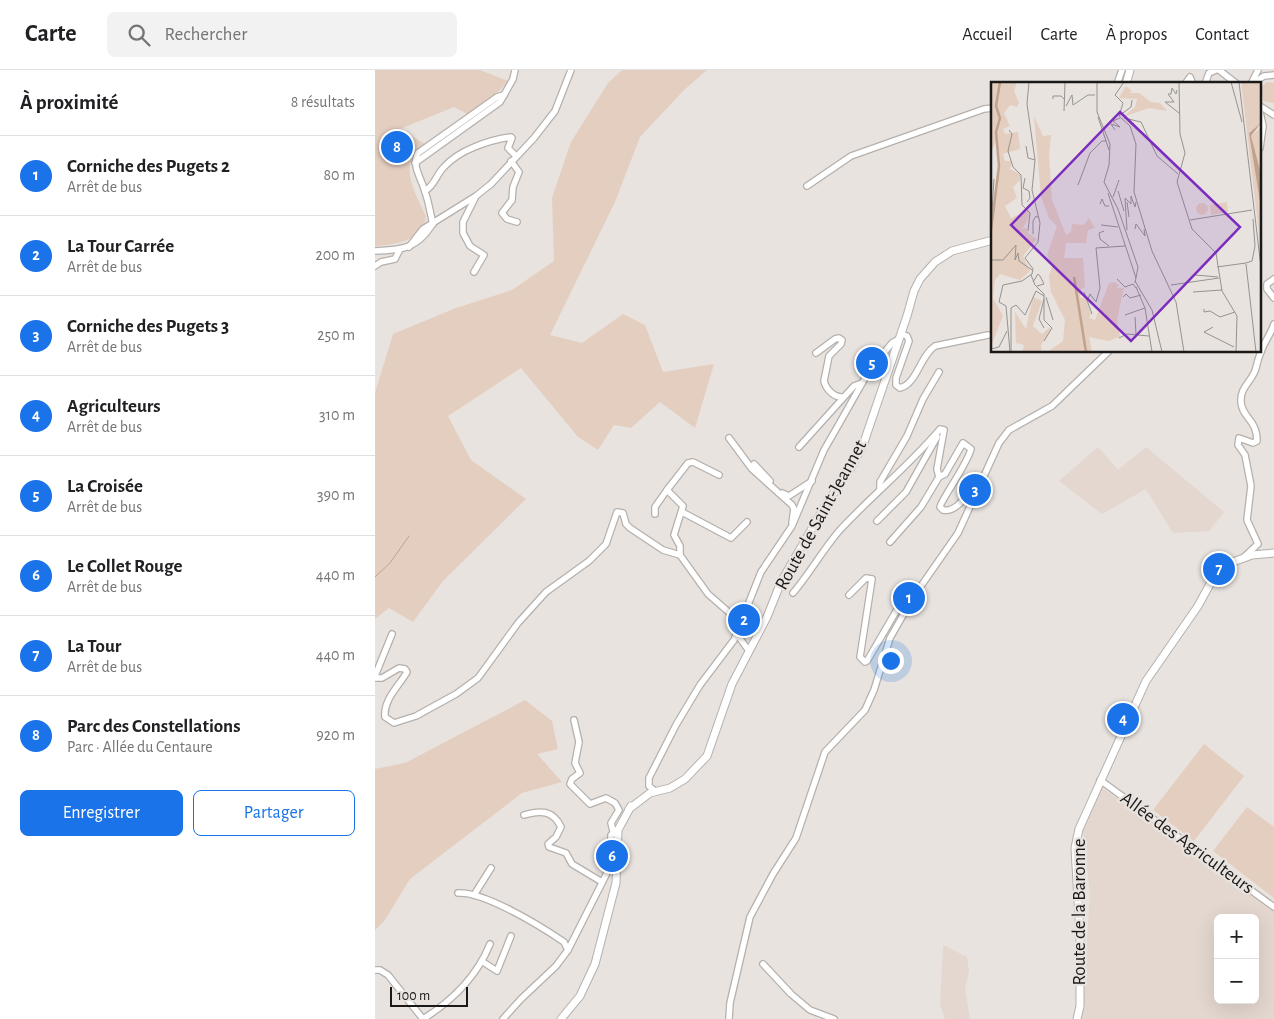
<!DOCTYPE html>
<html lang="fr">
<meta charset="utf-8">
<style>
body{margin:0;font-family:"Alegreya Sans",sans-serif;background:#f2f2f2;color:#202124}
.controls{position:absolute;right:15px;bottom:15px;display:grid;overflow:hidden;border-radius:8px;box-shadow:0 5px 20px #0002}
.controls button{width:45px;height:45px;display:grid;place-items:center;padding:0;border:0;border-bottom:1px solid #e0e0e0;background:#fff;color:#202124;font:25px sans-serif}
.scale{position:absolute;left:15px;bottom:12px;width:78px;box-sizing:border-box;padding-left:5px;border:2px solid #1b1918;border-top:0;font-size:14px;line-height:18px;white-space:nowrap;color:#1b1918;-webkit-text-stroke:4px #e8e3df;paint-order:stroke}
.you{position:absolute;left:515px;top:590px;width:18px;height:18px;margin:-12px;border:4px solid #fff;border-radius:50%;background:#1a73e8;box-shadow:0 0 0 8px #1a73e833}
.badge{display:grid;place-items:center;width:32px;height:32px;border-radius:50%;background:#1a73e8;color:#fff;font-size:16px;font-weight:700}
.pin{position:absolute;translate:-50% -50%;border:2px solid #fff;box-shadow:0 1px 5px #0006}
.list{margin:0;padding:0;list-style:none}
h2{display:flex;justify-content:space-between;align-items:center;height:65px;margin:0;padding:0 20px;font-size:21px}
h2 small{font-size:16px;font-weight:400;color:#757577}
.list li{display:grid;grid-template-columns:32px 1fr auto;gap:15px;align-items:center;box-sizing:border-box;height:80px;padding:0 20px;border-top:1px solid #e0e0e0}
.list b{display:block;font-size:19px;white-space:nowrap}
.list p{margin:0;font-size:16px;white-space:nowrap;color:#757577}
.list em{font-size:16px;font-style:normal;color:#757577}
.actions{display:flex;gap:10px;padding:15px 20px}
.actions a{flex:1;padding:11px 0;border:1px solid #1a73e8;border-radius:8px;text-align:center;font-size:18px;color:#1a73e8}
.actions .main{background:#1a73e8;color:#fff}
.icon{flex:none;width:28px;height:28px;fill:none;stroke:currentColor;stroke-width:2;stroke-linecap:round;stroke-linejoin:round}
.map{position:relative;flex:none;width:899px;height:949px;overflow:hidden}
header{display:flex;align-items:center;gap:30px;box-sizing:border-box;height:70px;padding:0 25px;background:#fff;border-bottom:1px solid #e0e0e0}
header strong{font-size:24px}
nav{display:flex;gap:28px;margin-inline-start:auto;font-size:18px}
.search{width:350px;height:45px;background:#f2f2f2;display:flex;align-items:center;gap:12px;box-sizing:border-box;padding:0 18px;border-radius:8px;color:#757577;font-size:19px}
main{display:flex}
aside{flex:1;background:#fff}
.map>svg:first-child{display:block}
.built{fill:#e4d7cf;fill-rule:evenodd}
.green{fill:#e4cec0}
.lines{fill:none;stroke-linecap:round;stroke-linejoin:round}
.stream{stroke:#c1a28d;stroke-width:1}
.minor-casing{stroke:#b5b0ac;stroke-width:8}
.major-casing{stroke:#b5b0ac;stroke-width:9}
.minor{stroke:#fff;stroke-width:5.5}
.major{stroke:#fff;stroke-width:7}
.labels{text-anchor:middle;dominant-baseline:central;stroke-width:4.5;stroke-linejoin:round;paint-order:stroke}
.street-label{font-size:19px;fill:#1b1918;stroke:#e8e3df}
.inset-river{fill:none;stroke:#c1a28d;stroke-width:2.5}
.inset-road{fill:none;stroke:#96928f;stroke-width:1}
.view{fill:#7b2cbf;fill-opacity:0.15;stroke:#7b2cbf;stroke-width:2.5}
.inset-edge{fill:none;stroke:#1b1918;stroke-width:2.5}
</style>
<header>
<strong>Carte</strong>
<div class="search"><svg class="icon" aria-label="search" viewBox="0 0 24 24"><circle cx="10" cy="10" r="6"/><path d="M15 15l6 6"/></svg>Rechercher</div>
<nav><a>Accueil</a><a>Carte</a><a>À propos</a><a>Contact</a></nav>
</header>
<main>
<aside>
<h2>À proximité<small>8 résultats</small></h2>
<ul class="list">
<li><span class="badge">1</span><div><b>Corniche des Pugets 2</b><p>Arrêt de bus</p></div><em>80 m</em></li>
<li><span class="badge">2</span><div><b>La Tour Carrée</b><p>Arrêt de bus</p></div><em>200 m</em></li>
<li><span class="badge">3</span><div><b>Corniche des Pugets 3</b><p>Arrêt de bus</p></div><em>250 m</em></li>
<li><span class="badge">4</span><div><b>Agriculteurs</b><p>Arrêt de bus</p></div><em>310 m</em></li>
<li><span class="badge">5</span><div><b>La Croisée</b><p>Arrêt de bus</p></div><em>390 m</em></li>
<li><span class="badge">6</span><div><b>Le Collet Rouge</b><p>Arrêt de bus</p></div><em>440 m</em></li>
<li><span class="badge">7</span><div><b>La Tour</b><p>Arrêt de bus</p></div><em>440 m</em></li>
<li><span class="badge">8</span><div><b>Parc des Constellations</b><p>Parc · Allée du Centaure</p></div><em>920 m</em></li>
</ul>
<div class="actions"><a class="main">Enregistrer</a><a>Partager</a></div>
</aside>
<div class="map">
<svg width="899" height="949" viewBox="0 0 899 949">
<rect width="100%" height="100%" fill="#e8e3df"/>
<g class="built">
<polygon points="723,377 743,400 771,377 849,442 834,461 798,463 771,419 727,444 684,411"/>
<path d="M726,717l173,123v109h-192l8,-125 -7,-65zM843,848h37v82h-37z"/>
<polygon points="568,875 592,887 594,901 590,918 595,949 570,949 565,935"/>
</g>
<g class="green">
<path d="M0,0h105l28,11 -8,9 -31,25 -15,-8 -54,22 25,15c-29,20 -10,47 1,73 -4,24 -29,27 -49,29h-2z"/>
<polygon points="247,0 332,0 309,20 265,67 240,132 175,265 207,273 248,244 270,255 288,302 339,294 320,358 285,332 256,358 239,355 223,380 203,367 146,298 73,346 96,390 151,429 68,511 38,552 14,538 0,549 0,323 18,264 81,238 137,220 179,191 177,128 196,72 233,13"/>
<polygon points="892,12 899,13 899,33 888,31 886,17"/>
<polygon points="150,630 177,651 183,679 162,684 187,712 147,723 35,809 10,850 0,860 0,699 30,693"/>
<polygon points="829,674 869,706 819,771 778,740"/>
<polygon points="872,737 899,757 899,828 838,781"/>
</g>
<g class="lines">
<polyline class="stream" points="0,507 15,493 34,466"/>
<g class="minor-casing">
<g id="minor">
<polyline points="844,0 862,14"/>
<polyline points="742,14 747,0"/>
<polyline points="810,14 815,7 818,14"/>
<polyline points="830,14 834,3 841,0"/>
<polyline points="876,14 883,0"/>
<polyline points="877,14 889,6 899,5"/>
<polyline points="885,36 899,45"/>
<polyline points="885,42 888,56 885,78"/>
<polyline points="136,91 144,102 138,117 137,130 127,143 132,149 142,152"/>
<polyline points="40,93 125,32 138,9 140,0"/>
<polyline points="432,116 476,86 609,39 618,38"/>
<path d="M50,121c10,-6 11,-16 19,-24 15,-17 45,-27 67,-30l1,1 -4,10 8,8"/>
<path d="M58,154c-3,-11 -4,-22 -8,-32 -3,-13 -14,-26 -7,-39l79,-56 7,-2"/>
<polyline points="34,177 48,159 101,126 116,114 159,68 180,41 196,0"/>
<path d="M0,181c26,-1 42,-2 57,-26"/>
<polyline points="0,196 6,192 20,189 24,181"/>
<polyline points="99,202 109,185 95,176 88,163 88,152 100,128"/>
<polyline points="899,209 892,214 892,219 899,228"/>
<path d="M526,264l6,2 2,5 -13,37v7l4,3c17,-4 20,-32 35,-42l53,-11"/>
<path d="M441,283l19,-14 4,-1 3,2 -1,4 -12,12 -5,25c2,8 10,17 19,16"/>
<polyline points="354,368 377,399 417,435 419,439 417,453"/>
<polyline points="424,377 479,316 487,313"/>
<polyline points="379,394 395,411"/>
<polyline points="505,419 505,412 532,366 548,329 564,302"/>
<polyline points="407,423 414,426 437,411"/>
<polyline points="307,442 356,468 372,452"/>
<polyline points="280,444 280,437 292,420"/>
<polyline points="502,451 531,422 562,367"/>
<polyline points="515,472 546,437 564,407"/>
<polyline points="305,485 305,476 299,465 308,436 292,420 313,393 318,392 344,405"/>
<path d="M869,487l14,-13 -11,-24 4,-34 -6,-31 -7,-10 1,-7 14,5 4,-2c0,-22 -15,-23 -16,-39 -1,-14 9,-19 14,-31 2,-6 3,-13 6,-19 3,-10 10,-18 13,-28"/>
<path d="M418,523c17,-20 29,-42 46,-62 32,-35 70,-65 101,-102l4,1 -7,39 2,8 6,-3 18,-31 8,6c-3,14 -31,53 -31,58l3,3c15,3 25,-18 32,-28l8,-1"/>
<polyline points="474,525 491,508 497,509 485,587 490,592 492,591 523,538 529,535 533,537"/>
<polyline points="361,563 374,581"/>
<polyline points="0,606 17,564"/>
<path d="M0,608h7l17,-10 6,1 2,3c-8,14 -24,28 -22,45l9,6 22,-7 40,-22 22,-16 40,-55 28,-31 43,-31 17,-17 11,-32 6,1 3,11 4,4 33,22 17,5 28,39 32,28"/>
<polyline points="199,650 204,672 200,693 205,703 197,709 195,714 215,734 231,728 240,733 244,740 236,753 238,761"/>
<polyline points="725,710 899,837"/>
<polyline points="280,721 274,716 274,708 301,655 325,615 359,570 386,502 417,456 449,380 464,354 494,301 517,273 524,269"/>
<path d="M149,745c16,-5 29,-5 37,12l-5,10 -8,7 1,3 17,6 6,11 30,18"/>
<path d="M83,823c26,-2 84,34 106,49l4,8"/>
<polyline points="99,825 116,798"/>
<polyline points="108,892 122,901 136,866"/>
<polyline points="388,894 416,924 435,940 459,949"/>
<polyline points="0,900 5,900 13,905 48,949"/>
<path d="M48,949c29,-18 54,-43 67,-75"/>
<polyline points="128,949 146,929 181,896 193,880 231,805 235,788 236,765 243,760"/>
<polyline points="354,949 355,933 375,847 398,804 421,768 450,682 490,640 499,620 515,568 539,526 583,463 624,373 634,360 677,336 734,281"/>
</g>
</g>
<g class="major-casing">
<g id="major">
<polyline points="751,14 755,0"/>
<polyline points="254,739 275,723 295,718 310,709 332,686 357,614 392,547 406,512 450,436 476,398 488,375 532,246 539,221 545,209 560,192 577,181 618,170"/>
<polyline points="186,949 205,926 220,894 241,813 243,760 256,736"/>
<polyline points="702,949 705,936 705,865 700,778 704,759 771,611 823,536 835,514 858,492 877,485 899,483"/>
</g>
</g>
<use href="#minor" class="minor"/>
<use href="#major" class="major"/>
</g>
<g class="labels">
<g class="street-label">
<text transform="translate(446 445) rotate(-61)">Route de Saint-Jeannet</text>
<text transform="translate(812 773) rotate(36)">Allée des Agriculteurs</text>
<text transform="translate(704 842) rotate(-90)">Route de la Baronne</text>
</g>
</g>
<g transform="translate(616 12)">
<rect width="270" height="270" fill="#e8e3df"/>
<path d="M0,0h26l-3,9 5,12 -2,4 -7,-2 -6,8 6,13 -7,3 2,5 13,-2 2,17 -17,5 2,7h7l-2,8 10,5v6l-7,7 4,11 -12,8 6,12 18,-8 -1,9 -6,10 4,-1 2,5 9,6 -14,17 7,15 -10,9 -20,-6 -5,6 -2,18 10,18 -12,30v-115l8,-65 -3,-25 -5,11zM250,0h20v41l-10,11v-5l-1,2 11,77v41zM135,4l6,5 -3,2h10l12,9 9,1 7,8 -18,-3 -26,9 12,-10 2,-8 -18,-1zM43,34l9,20 8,-1 -2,20 3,45 14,35 5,-3 1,-8 12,1 5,-7 6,10 -7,2 -2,13h-20l-2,15h19l2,29 -4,2 -1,8 6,2 5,15 -2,4 6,2 14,-37 6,-1 4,3 -2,3h7l-7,31 3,18 -12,4 -19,-4 3,15 -43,-1 14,-10 2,-21 -14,-28 -2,-16 3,-9 -5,-12 10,-29 -8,-8 -8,-21zM270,45v50l-1,1 -9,-42zM236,120l1,10 -17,3 -1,-10zM205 127a6 6 0 1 1 12 0a6 6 0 1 1-12 0ZM42,215l9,4 -9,25 9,8 8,-7v4l-9,14 1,7h-20l2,-7 -8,-2 -1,-31 11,17z" fill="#e4cec0"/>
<path d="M270,41l-10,13 10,38v34l-12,-75z" fill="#c1a28d"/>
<path class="inset-river" d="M0,148l8,-64 -3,-34 4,-14 -4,-12 4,-24M83,195l12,75"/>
<path class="inset-road" d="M38,0l-2,22 8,56 -3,30 8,33 -2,19 -13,16 8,11 -1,5M106,0v30l13,32 -1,21 -5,17 14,27 20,58 -3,16M133,0l-9,13 8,8 -4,13 11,10 6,18 -2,48 18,59 24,51 8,50M188,0l1,52 5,19 -8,29 15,47 24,24 6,38 15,25 -1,36M240,0l11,40M248,0l22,185M186,8l-1,4 -4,-6 -1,6h-3l6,8h-9l14,11M62,17v-3h8l4,4M75,24l6,-11 1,10 15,-10h7M73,29l1,-29M129,33l11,-8 1,-7M107,35l11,33M133,36l17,4 16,34 21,18M18,48l3,4 -4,17 5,16 8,8 1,30 8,8 -2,18M124,48l-4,-6 9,3 -7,-6 7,-3M35,64l2,12 7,2M34,96l-2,10 6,3 1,7 -3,4M87,103l12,-32 12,-12h4M127,109l6,20M117,111l28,85M122,115l6,-17M136,120l2,15M109,122l2,-5 3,7h4M199,138l62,-10M110,143l17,2M0,145l3,-48M144,147l1,-5 9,12 -1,-7M136,148l-2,-32 6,6v-8l4,11 1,-5M113,149l-5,2 1,6 9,7M42,152v-13l3,-5 3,2M0,178h12l13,-15 -1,15 3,-7 1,8 13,9M255,181l6,-2 3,-15 -2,-27M255,182l10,88M226,185l29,-4M40,193l4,10 9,9v26l8,8 -8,13M204,193l23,2M126,197l8,8 8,-3 3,4M144,199l17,29 10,42M42,200l5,-8 2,2 4,8 -7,2M180,203l48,-7M145,205l9,21 7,44M93,210l8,22M202,210l29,-2M55,215l7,23M132,215l3,-3 4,4 11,-3M97,217l2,-5 6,8 4,-14 -4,-40 29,-2M213,227v3l6,-1 10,6 15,-5M134,233l20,-7M144,235l1,17M222,245l-9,5 30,15M53,246l-5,-9 5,-20M128,256l8,-4 22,2M0,267l8,-2 8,-16M19,270l-4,-46 -7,-4 4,-17 19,-4 10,-7M20,270v-44l5,-3 9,10 11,-24 8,5"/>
<path class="view" d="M129,30l120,115 -109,114 -120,-116z"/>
<rect width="270" height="270" class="inset-edge"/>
</g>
</svg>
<div class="controls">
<button>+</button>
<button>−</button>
</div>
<div class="scale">100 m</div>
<div class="you"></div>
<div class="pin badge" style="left:534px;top:528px">1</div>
<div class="pin badge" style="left:369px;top:550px">2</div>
<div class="pin badge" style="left:600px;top:420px">3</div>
<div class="pin badge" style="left:748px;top:649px">4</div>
<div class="pin badge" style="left:497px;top:293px">5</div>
<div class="pin badge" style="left:237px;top:786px">6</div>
<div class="pin badge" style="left:844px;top:499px">7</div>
<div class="pin badge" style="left:22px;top:77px">8</div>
</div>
</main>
